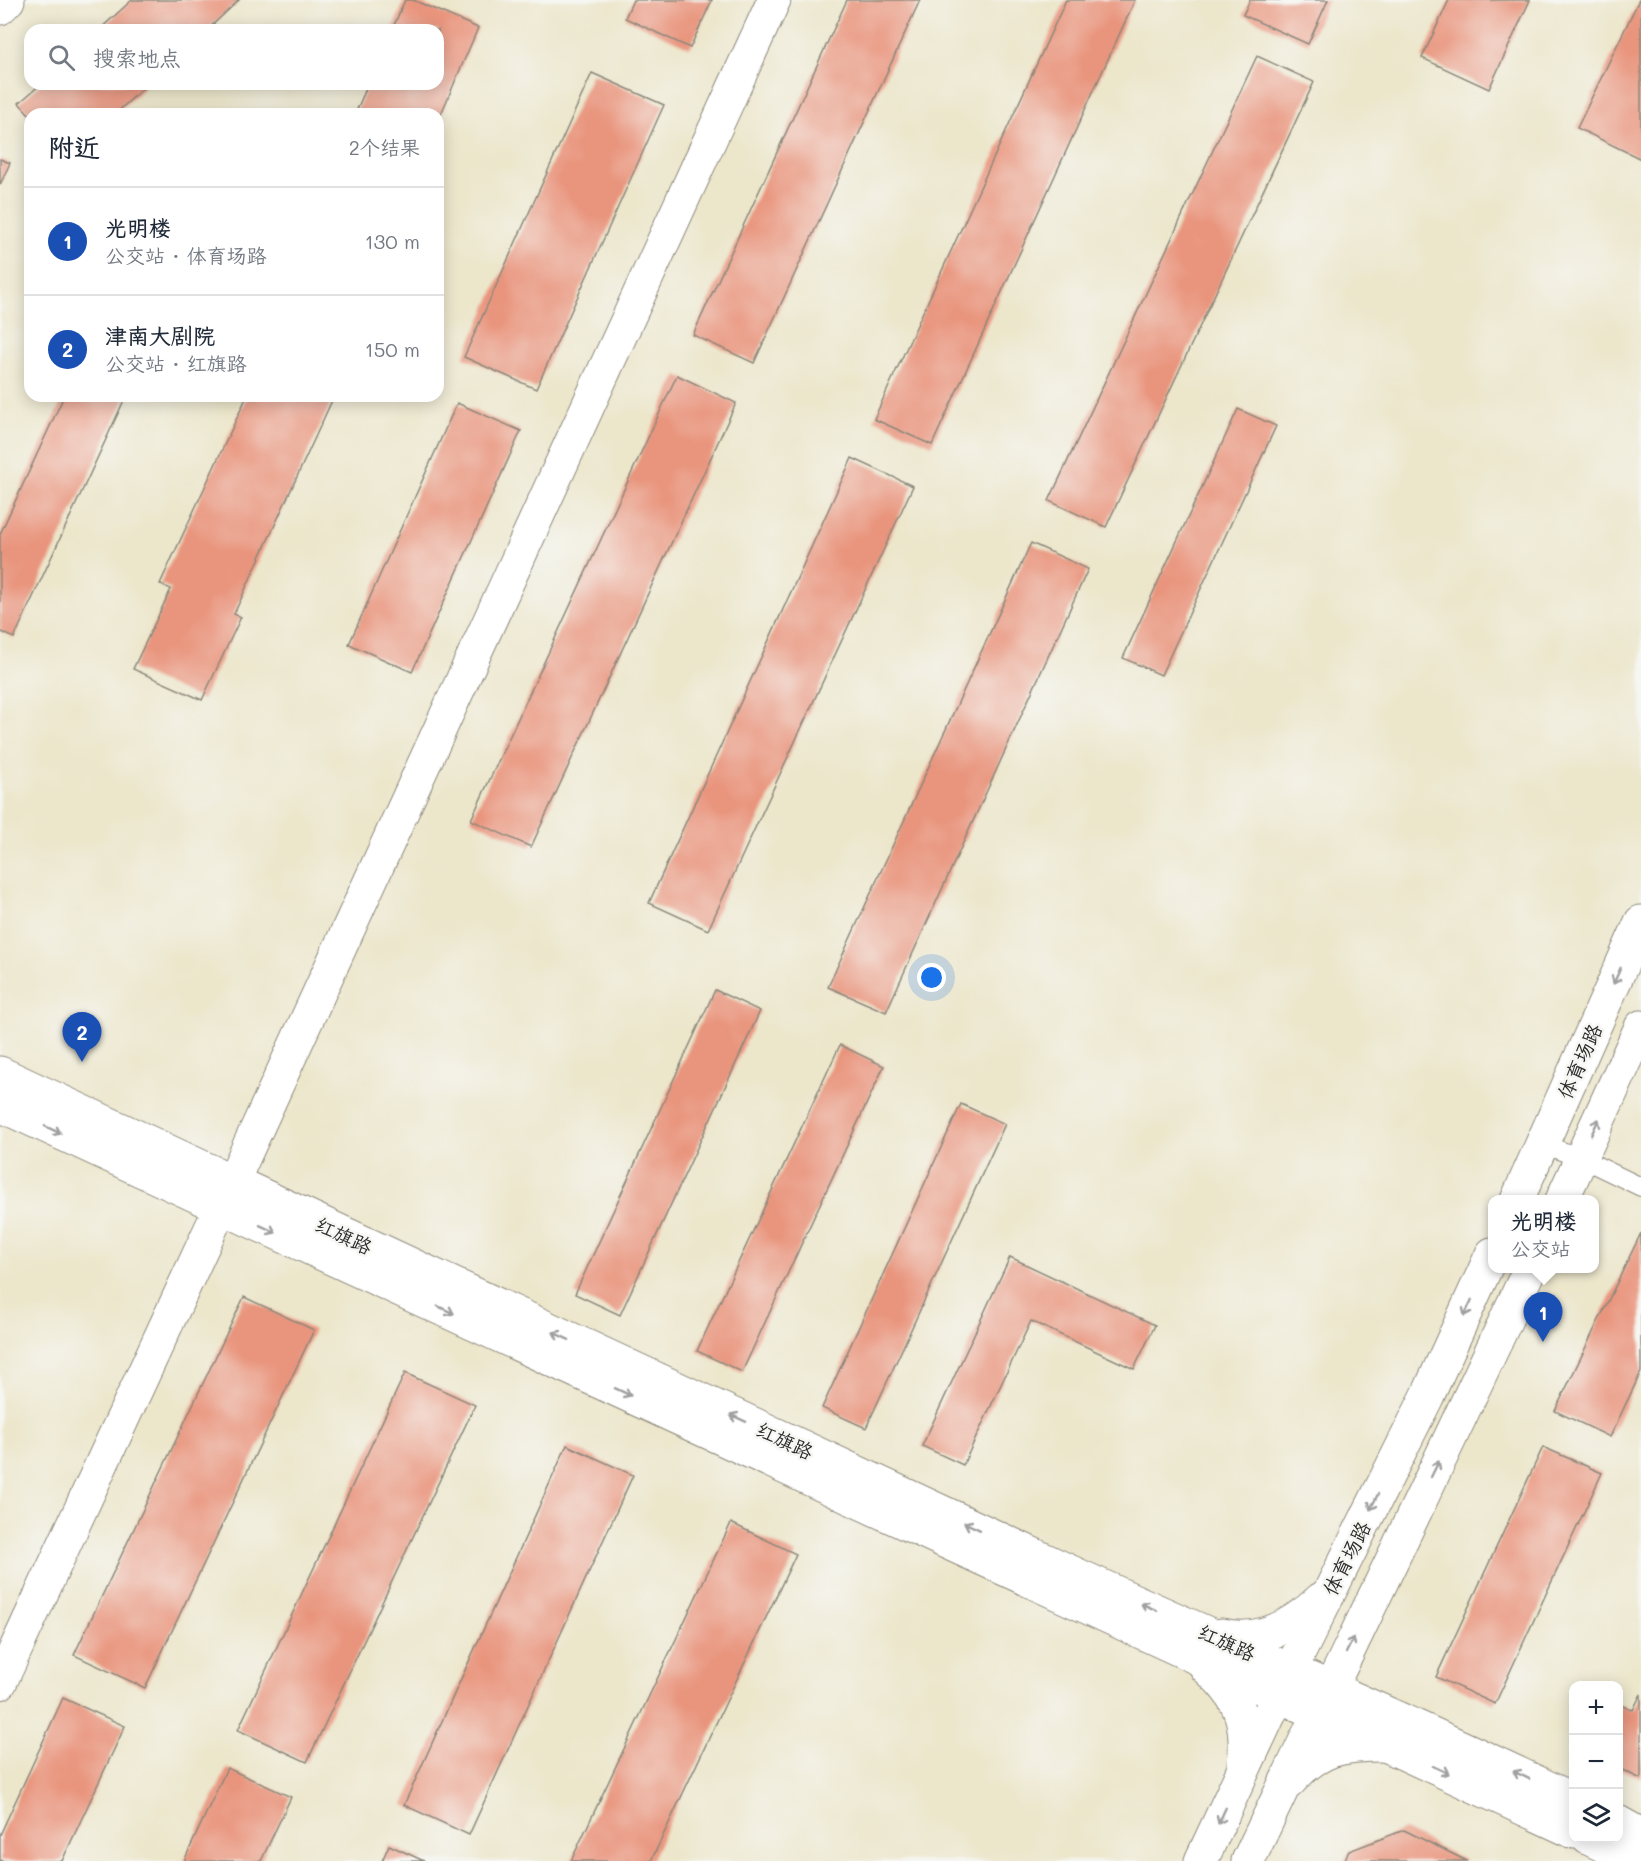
<!DOCTYPE html>
<html lang="zh">
<meta charset="utf-8">
<style>
body{margin:0;font-family:Mali,"LXGW WenKai TC",sans-serif;background:#f2f2f3;color:#1f2937}
.controls{position:absolute;right:18px;bottom:18px;display:grid;overflow:hidden;border-radius:12px;box-shadow:0 3px 15px #0003}
.controls button{width:54px;height:54px;display:grid;place-items:center;padding:0;border:0;border-bottom:2px solid #e0e1e3;background:#fff;color:#1f2937;font:30px sans-serif}
.you{position:absolute;left:932px;top:978px;width:21px;height:21px;margin:-15px;border:4px solid #fff;border-radius:50%;background:#1a73e8;box-shadow:0 0 0 9px #1a73e833}
.badge{display:grid;place-items:center;width:39px;height:39px;border-radius:50%;background:#0f766e;color:#fff;font-size:20px;font-weight:700}
.pin{position:absolute;translate:-50% -50px;filter:drop-shadow(0 2px 3px #0008)}
.pin::after{content:'';position:absolute;top:32px;width:21px;height:18px;background:inherit;clip-path:polygon(0 0,100% 0,50% 100%)}
.popup{position:absolute;left:1488px;top:1195px;width:111px;height:78px;box-sizing:border-box;display:grid;place-content:center;border-radius:12px;background:#fff;filter:drop-shadow(0 2px 4px #0005);font-size:20px;white-space:nowrap;color:#747a83}
.popup b{font-size:22px;color:#1f2937}
.popup::after{content:'';position:absolute;left:50%;top:100%;margin-left:-12px;border:12px solid transparent;border-top-color:#fff}
.list{margin:0;padding:0;list-style:none}
h2{display:flex;justify-content:space-between;align-items:center;height:78px;margin:0;padding:0 24px;font-size:26px}
h2 small{font-size:20px;font-weight:400;color:#747a83}
.list li{display:grid;grid-template-columns:39px 1fr auto;gap:18px;align-items:center;box-sizing:border-box;height:108px;padding:0 24px;border-top:2px solid #e0e1e3}
.list b{display:block;font-size:22px;white-space:nowrap}
.list p{margin:0;font-size:20px;white-space:nowrap;color:#747a83}
.list em{font-size:20px;font-style:normal;color:#747a83}
.icon{flex:none;width:33px;height:33px;fill:none;stroke:currentColor;stroke-width:2;stroke-linecap:round;stroke-linejoin:round}
.map{position:relative;flex:none;width:1641px;height:1861px;overflow:hidden}
.search{position:absolute;background:#fff;box-shadow:0 3px 15px #0003;left:24px;top:24px;width:420px;height:66px;display:flex;align-items:center;gap:15px;box-sizing:border-box;padding:0 21px;border-radius:18px;color:#747a83;font-size:22px}
.panel{position:absolute;background:#fff;box-shadow:0 3px 15px #0003;left:24px;top:108px;width:420px;height:294px;border-radius:18px}
.map>svg:first-child{display:block}
.building{fill:#e9957e}
.lines{fill:none;stroke-linecap:round;stroke-linejoin:round}
.lane-casing{stroke:#8c887b;stroke-width:20}
.street-casing{stroke:#8c887b;stroke-width:35}
.secondary-casing{stroke:#8c887b;stroke-width:35}
.lane{stroke:#fff;stroke-width:18}
.street{stroke:#fff;stroke-width:33}
.secondary{stroke:#fff;stroke-width:33}
.oneway{stroke:#a0a0a0}
.labels{text-anchor:middle;dominant-baseline:central;stroke-width:5;stroke-linejoin:round;paint-order:stroke}
.street-label{font-size:20px;fill:#2b2b2b;stroke:#f6f6f2}
</style>
<div class="map">
<svg width="1641" height="1861" viewBox="0 0 1641 1861">
<rect width="100%" height="100%" fill="#f6f6f2"/>
<filter id="ink" filterUnits="userSpaceOnUse"><feTurbulence type="fractalNoise" baseFrequency=".0167" numOctaves="2"/><feDisplacementMap in="SourceGraphic" scale="12" xChannelSelector="R" yChannelSelector="G"/><feConvolveMatrix kernelMatrix="1 2 1 2 8 2 1 2 1" color-interpolation-filters="sRGB"/></filter>
<filter id="wash" filterUnits="userSpaceOnUse"><feTurbulence type="fractalNoise" baseFrequency=".008" numOctaves="4" result="noise"/><feDisplacementMap in="SourceGraphic" scale="24" xChannelSelector="R" yChannelSelector="G"/><feGaussianBlur stdDeviation="1.35" result="paint"/><feColorMatrix in="noise" values="0 0 0 0 0 0 0 0 0 0 0 0 0 0 0 0 0 1.4 0 .05"/><feComposite in="paint" operator="in"/></filter>
<g filter="url(#wash)">
<rect width="100%" height="100%" fill="#ece6cb"/>
<g id="blocks">
<g class="building">
<polygon points="132,0 239,0 207,30 99,30"/>
<polygon points="405,0 413,0 478,28 438,121 438,114 355,114 368,84 438,84 438,30 392,30"/>
<polygon points="633,0 712,0 690,48 625,18"/>
<polygon points="847,0 920,0 754,363 693,335"/>
<polygon points="1066,0 1135,0 932,445 874,419"/>
<polygon points="1250,0 1328,0 1308,44 1243,15"/>
<polygon points="1449,0 1530,0 1489,89 1422,58"/>
<polygon points="1639,0 1641,0 1641,159 1577,128"/>
<polygon points="1257,56 1314,82 1106,527 1049,501"/>
<polygon points="592,73 664,105 536,389 464,357"/>
<polygon points="41,84 148,84 115,114 29,114 19,103"/>
<polygon points="0,159 10,163 0,185"/>
<polygon points="677,375 736,403 531,847 471,820"/>
<polygon points="64,396 126,396 14,638 0,631 0,534"/>
<polygon points="247,396 334,396 234,614 241,617 202,700 133,669 171,589 160,584"/>
<polygon points="457,403 521,431 412,672 349,644"/>
<polygon points="1238,409 1276,426 1161,675 1123,658"/>
<polygon points="852,458 913,486 708,930 649,903"/>
<polygon points="1031,543 1088,569 886,1012 828,987"/>
<polygon points="715,990 760,1011 620,1315 575,1294"/>
<polygon points="840,1045 884,1066 742,1372 697,1351"/>
<polygon points="961,1104 1005,1124 866,1428 822,1408"/>
<polygon points="1641,1233 1641,1372 1610,1437 1555,1411"/>
<polygon points="1010,1257 1155,1325 1134,1369 1031,1321 963,1465 922,1446"/>
<polygon points="244,1297 314,1330 145,1688 74,1655"/>
<polygon points="405,1373 475,1405 307,1762 238,1730"/>
<polygon points="567,1445 633,1475 469,1835 404,1805"/>
<polygon points="1543,1447 1602,1473 1495,1704 1436,1677"/>
<polygon points="731,1523 796,1554 651,1861 571,1861"/>
<polygon points="1641,1694 1641,1779 1618,1768 1618,1709 1621,1704 1633,1710"/>
<polygon points="63,1698 125,1726 62,1861 0,1861 0,1835"/>
<polygon points="227,1768 291,1797 261,1861 184,1861"/>
<polygon points="1404,1830 1467,1861 1344,1861 1349,1851"/>
<polygon points="389,1845 424,1861 382,1861"/>
</g>
</g>
</g>
<g filter="url(#ink)">
<use href="#blocks" fill-opacity="0" stroke="#8c887b" stroke-width="1.5"/>
<g class="lines">
<g class="lane-casing">
<polyline id="lane" points="1542,1144 1581,1158 1641,1187"/>
</g>
<g class="street-casing">
<polyline id="street" points="0,1683 232,1183 774,0"/>
</g>
<g class="secondary-casing">
<g id="secondary">
<polyline points="0,8 8,0"/>
<path d="M0,1073c352,167 705,330 1058,493 172,79 346,152 516,234"/>
<polyline points="0,1105 1574,1832"/>
<polyline points="1517,1200 1641,922"/>
<polyline points="1562,1200 1641,1027"/>
<path d="M1222,1635c38,9 72,-10 99,-36"/>
<path d="M1206,1667c33,29 43,53 38,97"/>
<path d="M1289,1782c30,-34 52,-37 95,-37"/>
<polyline points="1618,1822 1641,1835"/>
<polyline points="1588,1838 1613,1850 1631,1861"/>
<polyline points="1201,1861 1282,1687 1427,1397 1492,1254"/>
<path d="M1248,1861c94,-198 190,-394 282,-593"/>
</g>
</g>
<use href="#lane" class="lane"/>
<use href="#street" class="street"/>
<use href="#secondary" class="secondary"/>
</g>
<defs><path id="oneway-shaft" d="M-6 0H5M1.5-3L5.5 0L1.5 3" fill="none" stroke-width="1.6" stroke-linecap="round" stroke-linejoin="round" transform="scale(1.5)"/></defs>
<g class="oneway">
<use href="#oneway-shaft" transform="translate(1617 976) rotate(114)"/>
<use href="#oneway-shaft" transform="translate(1595 1127) rotate(-65)"/>
<use href="#oneway-shaft" transform="translate(53 1130) rotate(25)"/>
<use href="#oneway-shaft" transform="translate(268 1229) rotate(25)"/>
<use href="#oneway-shaft" transform="translate(1468 1308) rotate(115)"/>
<use href="#oneway-shaft" transform="translate(446 1310) rotate(25)"/>
<use href="#oneway-shaft" transform="translate(561 1336) rotate(-155)"/>
<use href="#oneway-shaft" transform="translate(623 1392) rotate(25)"/>
<use href="#oneway-shaft" transform="translate(738 1418) rotate(-155)"/>
<use href="#oneway-shaft" transform="translate(1435 1469) rotate(-64)"/>
<use href="#oneway-shaft" transform="translate(1374 1502) rotate(117)"/>
<use href="#oneway-shaft" transform="translate(972 1526) rotate(-155)"/>
<use href="#oneway-shaft" transform="translate(1149 1607) rotate(-156)"/>
<use href="#oneway-shaft" transform="translate(1350 1645) rotate(-64)"/>
<use href="#oneway-shaft" transform="translate(1441 1770) rotate(25)"/>
<use href="#oneway-shaft" transform="translate(1521 1775) rotate(-154)"/>
<use href="#oneway-shaft" transform="translate(1222 1816) rotate(115)"/>
</g>
</g>
<g class="labels">
<g class="street-label">
<text transform="translate(1579 1061) rotate(-66)">体育场路</text>
<text transform="translate(344 1235) rotate(25)">红旗路</text>
<text transform="translate(785 1440) rotate(25)">红旗路</text>
<text transform="translate(1346 1558) rotate(-63)">体育场路</text>
<text transform="translate(1227 1642) rotate(24)">红旗路</text>
</g>
</g>
</svg>
<div class="controls">
<button>+</button>
<button>−</button>
<button><svg class="icon" aria-label="layers" viewBox="0 0 24 24"><path d="M12 4l9 5-9 5-9-5zM3 14l9 5 9-5"/></svg></button>
</div>
<div class="you"></div>
<div class="pin badge" style="left:1543px;top:1342px;background:#1a4fb4">1</div>
<div class="popup"><b>光明楼</b>公交站</div>
<div class="pin badge" style="left:82px;top:1062px;background:#1a4fb4">2</div>
<div class="search"><svg class="icon" aria-label="search" viewBox="0 0 24 24"><circle cx="10" cy="10" r="6"/><path d="M15 15l6 6"/></svg>搜索地点</div>
<section class="panel">
<h2>附近<small>2个结果</small></h2>
<ul class="list">
<li><span class="badge" style="background:#1a4fb4">1</span><div><b>光明楼</b><p>公交站 · 体育场路</p></div><em>130 m</em></li>
<li><span class="badge" style="background:#1a4fb4">2</span><div><b>津南大剧院</b><p>公交站 · 红旗路</p></div><em>150 m</em></li>
</ul>
</section>
</div>
